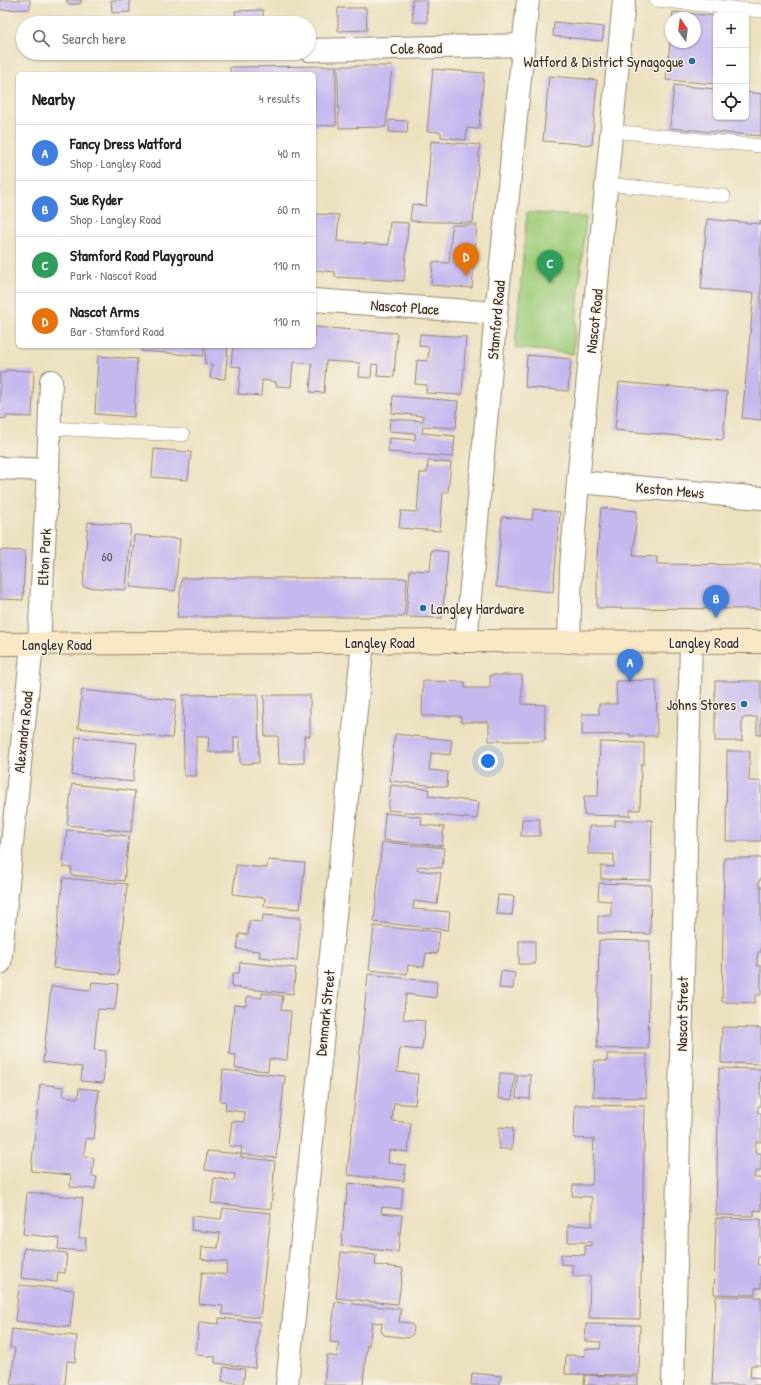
<!DOCTYPE html>
<meta charset="utf-8">
<style>
body{margin:0;font-family:"Patrick Hand",sans-serif;background:#f2f2f2;color:#222}
.controls{position:absolute;right:12px;top:12px;display:grid;overflow:hidden;border-radius:6px;box-shadow:0 1px 3px #0004}
.controls button{width:36px;height:36px;display:grid;place-items:center;padding:0;border:0;border-bottom:1px solid #e0e0e0;background:#fff;color:#222;font:20px sans-serif}
.compass{position:absolute;left:665px;top:12px;width:36px;height:36px;border-radius:50%;background:#fff;box-shadow:0 1px 3px #0004;rotate:346deg}
.you{position:absolute;left:488px;top:761px;width:14px;height:14px;margin:-10px;border:3px solid #fff;border-radius:50%;background:#1a73e8;box-shadow:0 0 0 6px #1a73e833}
.badge{display:grid;place-items:center;width:26px;height:26px;border-radius:50%;background:#1a73e8;color:#fff;font-size:13px;font-weight:700}
.pin{position:absolute;translate:-50% -33px;filter:drop-shadow(0 1px 2px #0008)}
.pin::after{content:'';position:absolute;top:21px;width:14px;height:12px;background:inherit;clip-path:polygon(0 0,100% 0,50% 100%)}
.list{margin:0;padding:0;list-style:none}
h2{display:flex;justify-content:space-between;align-items:center;height:52px;margin:0;padding:0 16px;font-size:17px}
h2 small{font-size:13px;font-weight:400;color:#767676}
.list li{display:grid;grid-template-columns:26px 1fr auto;gap:12px;align-items:center;box-sizing:border-box;height:56px;padding:0 16px;border-top:1px solid #e0e0e0}
.list b{display:block;font-size:15px;white-space:nowrap}
.list p{margin:0;font-size:13px;white-space:nowrap;color:#767676}
.list em{font-size:13px;font-style:normal;color:#767676}
.icon{flex:none;width:22px;height:22px;fill:none;stroke:currentColor;stroke-width:2;stroke-linecap:round;stroke-linejoin:round}
.map{position:relative;flex:none;width:761px;height:1385px;overflow:hidden}
.search{position:absolute;background:#fff;box-shadow:0 1px 3px #0004;left:16px;top:16px;width:300px;height:44px;display:flex;align-items:center;gap:10px;box-sizing:border-box;padding:0 14px;border-radius:22px;color:#767676;font-size:15px}
.panel{position:absolute;background:#fff;box-shadow:0 1px 3px #0004;left:16px;top:72px;width:300px;height:276px;border-radius:6px}
.map>svg:first-child{display:block}
.green{fill:#a0cd7a;stroke:#6e7c4c}
.building{fill:#c5b8ef}
.lines{fill:none;stroke-linecap:round;stroke-linejoin:round}
.lane-casing{stroke:#94866e;stroke-width:14}
.street-casing{stroke:#94866e;stroke-width:24}
.secondary-casing{stroke:#94866e;stroke-width:24}
.lane{stroke:#fff;stroke-width:13}
.street{stroke:#fff;stroke-width:22}
.secondary{stroke:#f8e8c3;stroke-width:22}
.poi-dot{fill:#1f6fb2;stroke:#f7f3e8;stroke-width:1.5}
.labels{text-anchor:middle;dominant-baseline:central;stroke-width:3;stroke-linejoin:round;paint-order:stroke}
.number-label{font-size:13px;fill:#5e4e52}
.street-label{font-size:15px;fill:#3b2a1e;stroke:#f7f3e8}
.poi-label{font-size:15px;fill:#3b2a1e;stroke:#f7f3e8;text-anchor:end}
</style>
<div class="map">
<svg width="761" height="1385" viewBox="0 0 761 1385">
<rect width="100%" height="100%" fill="#f7f3e8"/>
<filter id="ink" filterUnits="userSpaceOnUse"><feTurbulence type="fractalNoise" baseFrequency=".025" numOctaves="2"/><feDisplacementMap in="SourceGraphic" scale="8" xChannelSelector="R" yChannelSelector="G"/><feConvolveMatrix kernelMatrix="1 2 1 2 8 2 1 2 1" color-interpolation-filters="sRGB"/></filter>
<filter id="wash" filterUnits="userSpaceOnUse"><feTurbulence type="fractalNoise" baseFrequency=".012" numOctaves="4" result="noise"/><feDisplacementMap in="SourceGraphic" scale="16" xChannelSelector="R" yChannelSelector="G"/><feGaussianBlur stdDeviation="0.9" result="paint"/><feColorMatrix in="noise" values="0 0 0 0 0 0 0 0 0 0 0 0 0 0 0 0 0 1.4 0 .05"/><feComposite in="paint" operator="in"/></filter>
<g filter="url(#wash)">
<rect width="100%" height="100%" fill="#ece1bf"/>
<polygon class="green" points="527,212 586,217 573,354 515,348"/>
<g id="blocks">
<g class="building">
<polygon points="0,0 30,0 30,9 0,10"/>
<polygon points="66,0 82,0 80,4 69,4"/>
<polygon points="111,0 130,0 130,12 112,13"/>
<polygon points="412,0 427,0 427,22 413,22"/>
<polygon points="338,8 366,8 367,30 338,31"/>
<polygon points="263,10 263,23 236,23 235,11"/>
<polygon points="673,12 716,16 716,84 666,80 670,42 695,42 695,18 672,18"/>
<polygon points="554,22 604,27 602,41 553,36"/>
<polygon points="336,66 336,125 314,126 314,74 230,74 230,67"/>
<polygon points="338,66 392,66 386,127 339,128"/>
<polygon points="433,69 484,73 479,129 467,128 466,140 441,137 441,132 427,131"/>
<polygon points="549,76 597,80 592,145 543,141"/>
<polygon points="674,85 716,89 716,117 746,117 746,92 761,94 761,136 670,128"/>
<polygon points="389,120 408,121 407,133 389,132"/>
<polygon points="431,141 480,145 473,223 410,221 412,204 426,206"/>
<polygon points="314,214 339,215 337,241 388,245 390,222 408,223 404,281 335,277 335,272 314,270"/>
<polygon points="707,219 760,224 760,220 761,221 761,420 742,418 754,293 701,289"/>
<polygon points="452,225 477,225 472,288 431,285 433,262 449,263"/>
<polygon points="314,327 397,333 394,377 377,376 378,365 372,364 371,378 359,377 360,363 326,361 324,393 310,392 312,364 293,362 291,387 276,386 276,382 262,380 261,396 238,394 241,367 231,366 233,346 314,346"/>
<polygon points="420,334 466,337 462,395 426,393 427,385 415,384 417,360 428,361 429,347 419,346"/>
<polygon points="141,346 204,346 203,356 141,351"/>
<polygon points="206,346 228,346 225,379 210,378 212,365 205,364"/>
<polygon points="527,355 571,359 568,391 525,387"/>
<polygon points="98,356 137,359 134,417 95,414"/>
<polygon points="6,370 34,371 32,417 6,416 6,419 0,418 0,373 5,373"/>
<polygon points="619,382 727,392 723,440 615,430"/>
<polygon points="393,396 458,401 456,428 423,426 422,433 455,436 453,457 388,452 389,438 415,440 415,433 389,431 390,419 423,421 424,416 392,413"/>
<polygon points="154,449 191,452 188,480 152,477"/>
<polygon points="428,461 451,463 448,492 443,492 440,531 399,528 401,511 417,512 420,473 427,473"/>
<polygon points="601,508 637,511 633,556 657,557 657,564 761,565 761,609 597,608 597,556"/>
<polygon points="533,509 560,512 553,592 496,587 502,517 532,520"/>
<polygon points="88,522 131,525 126,590 83,587"/>
<polygon points="134,535 180,539 175,591 130,587"/>
<polygon points="0,550 25,551 23,600 0,599"/>
<polygon points="432,550 448,552 442,618 406,617 410,570 430,571"/>
<polygon points="182,578 407,578 404,617 177,617"/>
<polygon points="490,675 522,675 522,704 545,705 545,741 489,741 489,722 461,722 461,716 422,716 423,681 465,682 465,688 490,688"/>
<polygon points="656,680 657,736 630,736 630,734 582,735 582,714 599,714 599,704 617,704 616,681"/>
<polygon points="715,681 761,681 761,735 757,735 757,717 742,718 742,741 715,741"/>
<polygon points="82,690 176,700 172,738 78,728"/>
<polygon points="258,694 259,763 240,764 240,737 234,737 234,752 208,752 209,737 196,737 196,776 184,776 183,695"/>
<polygon points="264,695 310,695 310,736 304,736 304,763 279,764 278,736 265,736"/>
<polygon points="395,734 452,740 450,755 431,753 429,770 448,772 447,787 390,781"/>
<polygon points="76,737 137,743 133,782 72,775"/>
<polygon points="600,742 644,743 644,764 641,764 640,810 630,810 630,816 584,815 584,796 598,796"/>
<polygon points="727,751 750,751 749,781 761,781 761,841 726,841"/>
<polygon points="72,784 135,791 131,832 67,825"/>
<polygon points="391,785 429,789 428,796 479,802 477,819 388,810"/>
<polygon points="385,813 422,817 421,825 444,827 442,846 383,840"/>
<polygon points="522,819 540,819 540,836 521,836"/>
<polygon points="615,820 652,820 651,880 601,879 601,866 614,867 614,854 588,854 589,826 615,826"/>
<polygon points="67,830 129,836 124,881 71,875 72,868 63,867"/>
<polygon points="382,842 444,848 442,868 418,866 417,870 441,873 437,904 414,901 413,909 450,912 448,930 374,922"/>
<polygon points="724,858 761,858 761,880 759,880 759,886 761,886 761,952 758,952 757,959 757,966 761,966 761,995 755,995 755,1003 722,1002"/>
<polygon points="268,860 305,863 300,909 264,906 265,898 233,894 236,865 267,868"/>
<polygon points="63,878 127,884 118,975 53,968"/>
<polygon points="599,883 651,885 650,934 598,933 598,916 611,916 611,901 598,900"/>
<polygon points="498,895 514,896 512,915 496,914"/>
<polygon points="263,915 301,918 297,961 259,957 260,951 237,949 239,934 248,935 249,921 262,922"/>
<polygon points="374,926 440,932 437,954 426,953 424,967 408,965 407,974 369,970"/>
<polygon points="599,940 650,941 648,1049 597,1048"/>
<rect x="519" y="941" width="16" height="23"/>
<polygon points="240,962 296,968 293,994 231,987 233,973 239,973"/>
<polygon points="501,971 515,973 513,989 499,988"/>
<polygon points="368,974 437,982 436,998 406,994 403,1019 425,1021 422,1050 400,1048 397,1072 418,1074 415,1105 394,1103 392,1121 411,1123 408,1152 389,1150 388,1163 406,1165 404,1181 347,1175"/>
<polygon points="92,982 118,984 115,1010 98,1009 94,1050 106,1051 103,1083 81,1081 82,1067 43,1062 51,986 91,990"/>
<polygon points="262,993 283,996 281,1010 291,1011 287,1060 269,1059 268,1071 235,1068 236,1055 229,1054 234,1005 246,1006 247,996 262,998"/>
<polygon points="722,1027 761,1028 761,1064 721,1063"/>
<polygon points="607,1054 647,1054 646,1098 593,1097 594,1061 607,1061"/>
<polygon points="719,1068 761,1069 760,1095 761,1095 761,1106 758,1106 758,1113 761,1113 761,1142 756,1142 755,1148 755,1153 761,1153 761,1171 755,1171 754,1178 761,1178 761,1211 754,1210 754,1216 716,1215"/>
<polygon points="223,1070 285,1076 276,1158 241,1154 241,1157 275,1161 271,1209 211,1203 214,1178 234,1181 235,1174 205,1170 207,1151 241,1154 242,1147 229,1146 232,1121 244,1122 245,1112 225,1110 226,1102 220,1101"/>
<polygon points="500,1073 515,1074 512,1100 498,1098"/>
<polygon points="517,1075 531,1075 530,1099 516,1098"/>
<polygon points="40,1084 64,1087 63,1096 78,1098 79,1088 99,1090 94,1139 86,1138 84,1157 94,1158 92,1176 97,1177 95,1189 70,1187 71,1175 31,1171"/>
<polygon points="575,1105 645,1106 640,1319 589,1318 590,1276 573,1276 573,1265 561,1264 561,1254 585,1255 585,1245 591,1246 591,1242 568,1242 568,1225 592,1226 592,1197 572,1196 573,1185 592,1185 594,1139 574,1138"/>
<polygon points="499,1127 513,1128 512,1149 499,1149"/>
<polygon points="348,1183 403,1188 401,1209 382,1207 381,1213 402,1215 398,1252 341,1246"/>
<polygon points="27,1192 83,1198 79,1238 86,1238 85,1251 58,1249 59,1238 23,1234"/>
<polygon points="223,1208 271,1213 260,1318 222,1314 223,1306 199,1304 202,1272 226,1275 227,1262 201,1259 202,1247 218,1248 220,1233 191,1230 192,1216 221,1219"/>
<polygon points="716,1218 761,1219 761,1257 758,1257 757,1265 761,1265 761,1288 755,1288 755,1295 714,1294"/>
<polygon points="24,1248 67,1253 65,1273 58,1272 57,1282 21,1278"/>
<polygon points="341,1252 376,1255 375,1265 403,1268 398,1304 336,1298"/>
<polygon points="19,1285 74,1290 70,1327 15,1321"/>
<polygon points="716,1296 761,1297 761,1365 751,1365 750,1377 761,1378 761,1385 712,1385"/>
<polygon points="335,1302 401,1309 399,1322 410,1323 414,1327 413,1334 408,1338 384,1335 381,1331 382,1323 372,1322 369,1346 367,1345 363,1385 324,1385 327,1355 337,1357 339,1343 330,1342"/>
<polygon points="219,1318 260,1322 255,1368 215,1363 215,1357 196,1355 199,1322 219,1324"/>
<polygon points="586,1324 640,1325 639,1375 565,1374 566,1355 585,1356 585,1349 600,1349 601,1342 585,1341"/>
<polygon points="12,1329 77,1336 75,1362 67,1361 65,1385 11,1385 15,1348 10,1348"/>
<polygon points="224,1367 245,1369 243,1384 222,1381"/>
<polygon points="472,1373 501,1376 499,1385 471,1385"/>
<polygon points="585,1375 638,1377 638,1385 584,1385"/>
</g>
</g>
</g>
<g filter="url(#ink)">
<use href="#blocks" fill-opacity="0" stroke="#94866e" stroke-width="1"/>
<g class="lines">
<g class="lane-casing">
<g id="lane">
<polyline points="656,0 761,11"/>
<polyline points="612,131 761,146"/>
<polyline points="607,184 724,196"/>
<polyline points="49,428 183,435"/>
</g>
</g>
<g class="street-casing">
<g id="street">
<polyline points="309,50 523,45"/>
<polyline points="314,300 496,313"/>
<polyline points="0,468 48,470"/>
<polyline points="578,482 761,498"/>
<polyline points="466,641 496,313 528,0"/>
<polyline points="569,642 571,568 578,482 624,0"/>
<polyline points="39,644 48,470 51,381"/>
<polyline points="0,963 32,645"/>
<polyline points="287,1385 363,642"/>
<polyline points="673,1385 691,642"/>
</g>
</g>
<g class="secondary-casing">
<polyline id="secondary" points="0,644 466,641 761,642"/>
</g>
<use href="#lane" class="lane"/>
<use href="#street" class="street"/>
<use href="#secondary" class="secondary"/>
</g>
</g>
<g class="poi-dot">
<circle cx="692" cy="61" r="4"/>
<circle cx="423" cy="608" r="4"/>
<circle cx="744" cy="704" r="4"/>
</g>
<g class="labels">
<g class="number-label">
<text x="107" y="556">60</text>
</g>
<g class="street-label">
<text transform="translate(416 48) rotate(-1)">Cole Road</text>
<text transform="translate(405 307) rotate(4)">Nascot Place</text>
<text transform="translate(496 320) rotate(-85)">Stamford Road</text>
<text transform="translate(594 321) rotate(-84)">Nascot Road</text>
<text transform="translate(670 490) rotate(5)">Keston Mews</text>
<text transform="translate(44 557) rotate(-87)">Elton Park</text>
<text x="380" y="642">Langley Road</text>
<text x="704" y="642">Langley Road</text>
<text x="57" y="644">Langley Road</text>
<text transform="translate(23 732) rotate(-84)">Alexandra Road</text>
<text transform="translate(325 1013) rotate(-84)">Denmark Street</text>
<text transform="translate(682 1014) rotate(-89)">Nascot Street</text>
</g>
<g class="poi-label">
<text x="684" y="61">Watford &amp; District Synagogue</text>
<text x="431" y="608" text-anchor="start">Langley Hardware</text>
<text x="736" y="704">Johns Stores</text>
</g>
</g>
</svg>
<div class="controls">
<button>+</button>
<button>−</button>
<button><svg class="icon" aria-label="locate" viewBox="0 0 24 24"><circle cx="12" cy="12" r="6"/><path d="M12 2v4M12 18v4M2 12h4M18 12h4"/></svg></button>
</div>
<svg class="compass" viewBox="-18 -18 36 36"><path d="M0-13l5 13h-10z" fill="#e53935"/><path d="M0 13l5-13h-10z" fill="#767676"/></svg>
<div class="you"></div>
<div class="pin badge" style="left:630px;top:682px;background:#3f7fe0">A</div>
<div class="pin badge" style="left:716px;top:618px;background:#3f7fe0">B</div>
<div class="pin badge" style="left:550px;top:283px;background:#2e9e5b">C</div>
<div class="pin badge" style="left:466px;top:276px;background:#e8710a">D</div>
<div class="search"><svg class="icon" aria-label="search" viewBox="0 0 24 24"><circle cx="10" cy="10" r="6"/><path d="M15 15l6 6"/></svg>Search here</div>
<section class="panel">
<h2>Nearby<small>4 results</small></h2>
<ul class="list">
<li><span class="badge" style="background:#3f7fe0">A</span><div><b>Fancy Dress Watford</b><p>Shop · Langley Road</p></div><em>40 m</em></li>
<li><span class="badge" style="background:#3f7fe0">B</span><div><b>Sue Ryder</b><p>Shop · Langley Road</p></div><em>60 m</em></li>
<li><span class="badge" style="background:#2e9e5b">C</span><div><b>Stamford Road Playground</b><p>Park · Nascot Road</p></div><em>110 m</em></li>
<li><span class="badge" style="background:#e8710a">D</span><div><b>Nascot Arms</b><p>Bar · Stamford Road</p></div><em>110 m</em></li>
</ul>
</section>
</div>
